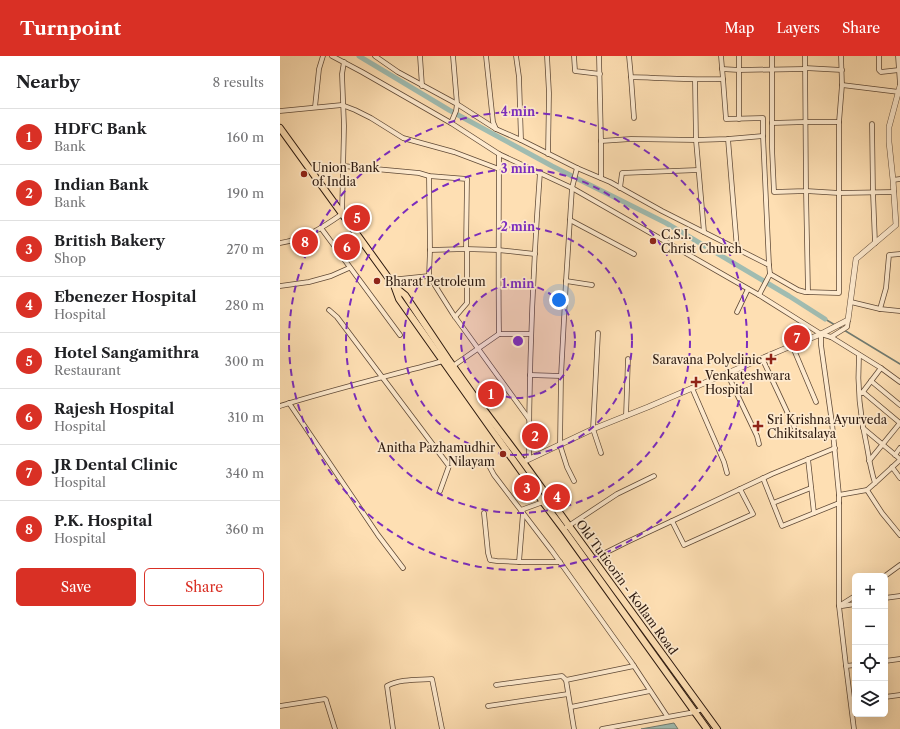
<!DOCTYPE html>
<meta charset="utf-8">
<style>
body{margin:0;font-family:"Libre Caslon Text",serif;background:#f6f6f6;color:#202124}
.controls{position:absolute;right:12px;bottom:12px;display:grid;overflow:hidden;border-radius:6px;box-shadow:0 4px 16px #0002}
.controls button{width:36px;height:36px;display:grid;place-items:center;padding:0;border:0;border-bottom:1px solid #e0e0e0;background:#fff;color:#202124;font:20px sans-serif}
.you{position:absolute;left:279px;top:244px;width:14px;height:14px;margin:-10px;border:3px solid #fff;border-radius:50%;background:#1a73e8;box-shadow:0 0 0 6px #1a73e833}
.badge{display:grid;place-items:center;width:26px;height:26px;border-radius:50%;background:#d93025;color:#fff;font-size:13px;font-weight:700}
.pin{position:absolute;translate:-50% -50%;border:2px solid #fff;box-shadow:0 1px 4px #0006}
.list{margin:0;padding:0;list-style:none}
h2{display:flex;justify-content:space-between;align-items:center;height:52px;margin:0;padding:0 16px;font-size:17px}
h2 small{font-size:13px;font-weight:400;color:#757577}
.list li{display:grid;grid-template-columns:26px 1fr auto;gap:12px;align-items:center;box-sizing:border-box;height:56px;padding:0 16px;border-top:1px solid #e0e0e0}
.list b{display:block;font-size:15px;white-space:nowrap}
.list p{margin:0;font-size:13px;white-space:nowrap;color:#757577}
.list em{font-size:13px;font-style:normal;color:#757577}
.actions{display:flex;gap:8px;padding:12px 16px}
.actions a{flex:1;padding:9px 0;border:1px solid #d93025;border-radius:6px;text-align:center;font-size:14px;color:#d93025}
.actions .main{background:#d93025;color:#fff}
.icon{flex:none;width:22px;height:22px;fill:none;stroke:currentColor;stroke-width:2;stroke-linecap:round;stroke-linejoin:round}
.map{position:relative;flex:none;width:620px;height:673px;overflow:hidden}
header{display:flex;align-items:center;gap:24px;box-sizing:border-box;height:56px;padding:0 20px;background:#d93025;color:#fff}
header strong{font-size:19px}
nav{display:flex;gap:22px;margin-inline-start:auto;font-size:14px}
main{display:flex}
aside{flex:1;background:#fff}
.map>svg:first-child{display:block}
.water{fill:#a0bcb1;stroke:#717a70}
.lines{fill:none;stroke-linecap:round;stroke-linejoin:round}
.stream{stroke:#717a70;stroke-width:1.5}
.canal{stroke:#a0bcb1;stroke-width:5}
.minor-casing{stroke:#604a37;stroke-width:5.5}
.tertiary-casing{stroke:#604a37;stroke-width:6}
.primary-casing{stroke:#2b180e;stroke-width:8}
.minor{stroke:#feeace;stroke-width:4}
.tertiary{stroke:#feeace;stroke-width:5}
.primary{stroke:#fedfb3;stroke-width:6}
.ring{fill:none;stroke:#7b2cbf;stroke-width:2;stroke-dasharray:7 5}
.poi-dot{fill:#8f2418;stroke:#feeace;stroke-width:1.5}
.labels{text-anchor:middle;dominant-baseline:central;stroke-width:3.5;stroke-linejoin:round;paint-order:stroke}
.poi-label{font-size:12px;fill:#2b180e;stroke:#feeace;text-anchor:start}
.street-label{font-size:12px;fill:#2b180e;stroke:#feeace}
.centre{fill:#7b2cbf;stroke:#feeace;stroke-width:2}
.ring-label{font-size:12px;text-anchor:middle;font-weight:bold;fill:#7b2cbf;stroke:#feeace;stroke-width:3.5;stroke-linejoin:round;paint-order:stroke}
</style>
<header>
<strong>Turnpoint</strong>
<nav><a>Map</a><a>Layers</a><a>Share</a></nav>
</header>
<main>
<aside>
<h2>Nearby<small>8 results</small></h2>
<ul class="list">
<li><span class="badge">1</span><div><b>HDFC Bank</b><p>Bank</p></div><em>160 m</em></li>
<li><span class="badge">2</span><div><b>Indian Bank</b><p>Bank</p></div><em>190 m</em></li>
<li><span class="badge">3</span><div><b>British Bakery</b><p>Shop</p></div><em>270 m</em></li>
<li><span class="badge">4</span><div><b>Ebenezer Hospital</b><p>Hospital</p></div><em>280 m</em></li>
<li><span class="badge">5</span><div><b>Hotel Sangamithra</b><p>Restaurant</p></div><em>300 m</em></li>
<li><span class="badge">6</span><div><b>Rajesh Hospital</b><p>Hospital</p></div><em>310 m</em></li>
<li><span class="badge">7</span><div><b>JR Dental Clinic</b><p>Hospital</p></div><em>340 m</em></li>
<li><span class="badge">8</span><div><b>P.K. Hospital</b><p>Hospital</p></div><em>360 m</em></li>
</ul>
<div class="actions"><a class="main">Save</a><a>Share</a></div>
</aside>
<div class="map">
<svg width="620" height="673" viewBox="0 0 620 673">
<rect width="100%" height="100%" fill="#fedfb3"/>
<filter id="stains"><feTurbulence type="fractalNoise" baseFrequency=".005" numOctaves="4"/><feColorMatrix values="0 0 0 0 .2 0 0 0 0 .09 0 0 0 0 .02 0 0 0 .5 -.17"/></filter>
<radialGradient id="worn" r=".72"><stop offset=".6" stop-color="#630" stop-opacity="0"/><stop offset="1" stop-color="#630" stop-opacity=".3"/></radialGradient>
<polygon class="water" points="394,667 398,673 361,673"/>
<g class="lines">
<g class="stream">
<polyline points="545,263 555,269"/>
<polyline points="559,271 620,308"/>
</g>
<polyline class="canal" points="79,0 169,54 272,110 386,167 509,240 545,263"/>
<g class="minor-casing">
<g id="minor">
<polyline points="52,0 82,16 171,67 219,98 292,132 479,239 541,278 551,281 601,312 620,326"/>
<polyline points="95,0 118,16 177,48 216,73 241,84 297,112 330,126 382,155 489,209 490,218"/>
<polyline points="140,0 142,30"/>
<polyline points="206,0 213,66 216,73"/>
<polyline points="236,0 239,21 241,84"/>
<polyline points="267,0 269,37 268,98"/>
<polyline points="294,0 295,15 320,18"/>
<polyline points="319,0 321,85 351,83 416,84 424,176"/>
<path d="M349,0l2,21c31,1 61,3 92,2l-2,-23"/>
<polyline points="459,0 459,14 525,13"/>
<polyline points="492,0 492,92 494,136 526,135 525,0"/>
<polyline points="599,0 599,14 601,16 619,14"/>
<polyline points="618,0 620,28"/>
<polyline points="525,12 562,14"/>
<polyline points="442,13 459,14 459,63"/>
<polyline points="351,21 354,62"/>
<polyline points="443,23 446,63 483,62 483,80 489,209"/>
<polyline points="415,24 416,84 448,83 483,80"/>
<polyline points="562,29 619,36"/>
<polyline points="35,51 39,13 43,0"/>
<polyline points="0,55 62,49 75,54 91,62 123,82 174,96 219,113"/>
<polyline points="559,66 562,29 561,0"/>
<polyline points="171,67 176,55 177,48 173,0"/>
<polyline points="492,67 525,66 559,66 559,137 526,135 528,236"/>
<polyline points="592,68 593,137 595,187"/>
<polyline points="448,83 457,193"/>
<polyline points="63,110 139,117 149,120 187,123 186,193"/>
<polyline points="149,120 150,194 149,220 173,258 249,363"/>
<polyline points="321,122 321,85"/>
<polyline points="613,124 620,123"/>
<polyline points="340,132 342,117 418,114"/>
<polyline points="290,164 354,198"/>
<polyline points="41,172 120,279"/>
<path d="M0,187c25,-4 42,-15 62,-29l2,-88 -2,-52 2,-12"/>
<polyline points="150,194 186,193 218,194 255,198"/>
<polyline points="110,224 149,220"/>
<polyline points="286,225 312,229"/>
<polyline points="0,230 29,226 51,220 69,212"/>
<polyline points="479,239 490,218 518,234 525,236 559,237 559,137 614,136"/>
<polyline points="571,246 600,253 620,255"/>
<polyline points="600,253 606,232 609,199 620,198"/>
<polyline points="49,254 57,261 169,410 160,435"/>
<polyline points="457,256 468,233"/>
<polyline points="175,261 187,247 187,193"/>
<polyline points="318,277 313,373 321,397"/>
<path d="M219,278c-1,-60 0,-120 0,-180"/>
<polyline points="541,278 541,289 552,367 559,439 559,550 566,610 574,673"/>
<polyline points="551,281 567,271 568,264"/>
<polyline points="512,289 536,346"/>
<path d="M579,299c-2,31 1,62 8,92 2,12 4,24 8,36l-8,7"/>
<polyline points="482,302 517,377"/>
<polyline points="173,310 219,278 251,278"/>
<polyline points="447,317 477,380 479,388"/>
<polyline points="250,319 281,320"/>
<polyline points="591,325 620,349"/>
<polyline points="412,332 444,406 447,417"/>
<polyline points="583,336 620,367"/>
<polyline points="582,337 601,312"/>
<polyline points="9,347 98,479 123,512"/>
<path d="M0,350c54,-17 109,-30 163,-45"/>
<polyline points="346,360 348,303"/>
<polyline points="583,372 620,403"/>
<polyline points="615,399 620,392"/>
<path d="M249,403c0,-95 4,-191 11,-287"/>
<polyline points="528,403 534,457"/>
<polyline points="589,405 620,367"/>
<polyline points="207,406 214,419 272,495 352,607 387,660"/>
<polyline points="612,411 620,422"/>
<polyline points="483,422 502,470 559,447"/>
<polyline points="294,425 287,411 280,389 281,320 286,225 292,132 297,112"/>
<polyline points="595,427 620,404"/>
<polyline points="559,439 587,434 602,457 620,479"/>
<polyline points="493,447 531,432"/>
<polyline points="241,454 263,446"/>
<polyline points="204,457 208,497 210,504 217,505 239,506 243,457"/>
<polyline points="392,465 404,489 473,458 460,433"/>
<polyline points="287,471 337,438 374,420"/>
<polyline points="313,503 347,486 392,465 492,418 555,392"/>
<polyline points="239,506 280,506"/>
<polyline points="605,520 620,509"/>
<polyline points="605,542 620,540"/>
<polyline points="559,550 575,540"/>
<polyline points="562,550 575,548"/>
<polyline points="605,605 620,603"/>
<polyline points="566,610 575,609"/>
<polyline points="286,624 294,673"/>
<polyline points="216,629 282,620 286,624 354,610"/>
<polyline points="605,641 620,639"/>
<polyline points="0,650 45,643 46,644 55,673"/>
<polyline points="208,650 288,638"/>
<polyline points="291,651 370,635"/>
<path d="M113,673l-6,-43c12,-7 31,-6 45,-7l10,50"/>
<polyline points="322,673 415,656 422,653"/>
</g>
</g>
<g class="tertiary-casing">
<polyline id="tertiary" points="243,406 313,373 368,351 504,293 541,278 568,264 576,203 616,169 613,124 609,86 609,71 620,30"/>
</g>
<g class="primary-casing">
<g id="primary">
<polyline points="0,72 115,231 125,239 168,303 204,354 243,406 289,470 437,673"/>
<polyline points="115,232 119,243 263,446 284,474 427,673"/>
</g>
</g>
<use href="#minor" class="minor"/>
<use href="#tertiary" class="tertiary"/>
<use href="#primary" class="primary"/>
</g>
<circle cx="238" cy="285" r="57" fill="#7b2cbf" fill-opacity=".12"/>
<g class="ring">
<circle cx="238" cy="285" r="57"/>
<circle cx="238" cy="285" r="114"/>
<circle cx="238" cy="285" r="172"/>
<circle cx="238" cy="285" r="229"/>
</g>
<g class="poi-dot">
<circle cx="24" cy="118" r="4"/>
<circle cx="373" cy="185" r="4"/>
<circle cx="97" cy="225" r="4"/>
<path d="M489 297h4v4h4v4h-4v4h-4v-4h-4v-4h4z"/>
<path d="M414 320h4v4h4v4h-4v4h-4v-4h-4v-4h4z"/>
<path d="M476 364h4v4h4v4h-4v4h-4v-4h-4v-4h4z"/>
<circle cx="223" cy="398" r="4"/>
</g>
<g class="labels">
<g class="poi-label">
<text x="32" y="111">Union Bank<tspan x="32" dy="14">of India</tspan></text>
<text x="381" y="178">C.S.I.<tspan x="381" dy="14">Christ Church</tspan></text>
<text x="105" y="225">Bharat Petroleum</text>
<text x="482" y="303" text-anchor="end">Saravana Polyclinic</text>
<text x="425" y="319">Venkateshwara<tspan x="425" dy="14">Hospital</tspan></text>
<text x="487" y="363">Sri Krishna Ayurveda<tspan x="487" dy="14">Chikitsalaya</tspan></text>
<text x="215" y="391" text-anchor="end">Anitha Pazhamudhir<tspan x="215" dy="14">Nilayam</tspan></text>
</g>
<g class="street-label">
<text transform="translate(347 531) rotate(54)">Old Tuticorin - Kollam Road</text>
</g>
</g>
<circle cx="238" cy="285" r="6" class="centre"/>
<g class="ring-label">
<text x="238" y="60">4 min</text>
<text x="238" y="117">3 min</text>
<text x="238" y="175">2 min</text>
<text x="238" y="232">1 min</text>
</g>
<rect width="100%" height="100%" filter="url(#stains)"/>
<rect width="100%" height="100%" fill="url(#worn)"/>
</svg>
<div class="controls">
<button>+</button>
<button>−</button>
<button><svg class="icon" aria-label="locate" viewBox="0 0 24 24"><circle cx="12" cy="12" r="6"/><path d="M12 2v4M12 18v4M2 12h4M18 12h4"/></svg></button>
<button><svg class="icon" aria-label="layers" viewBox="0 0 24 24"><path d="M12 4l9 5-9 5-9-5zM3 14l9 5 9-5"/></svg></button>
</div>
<div class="you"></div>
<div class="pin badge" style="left:211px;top:338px">1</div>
<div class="pin badge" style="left:255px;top:380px">2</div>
<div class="pin badge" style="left:247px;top:432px">3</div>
<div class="pin badge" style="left:277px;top:441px">4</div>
<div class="pin badge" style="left:77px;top:162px">5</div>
<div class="pin badge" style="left:67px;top:191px">6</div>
<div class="pin badge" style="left:517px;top:282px">7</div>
<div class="pin badge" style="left:25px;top:186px">8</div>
</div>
</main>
